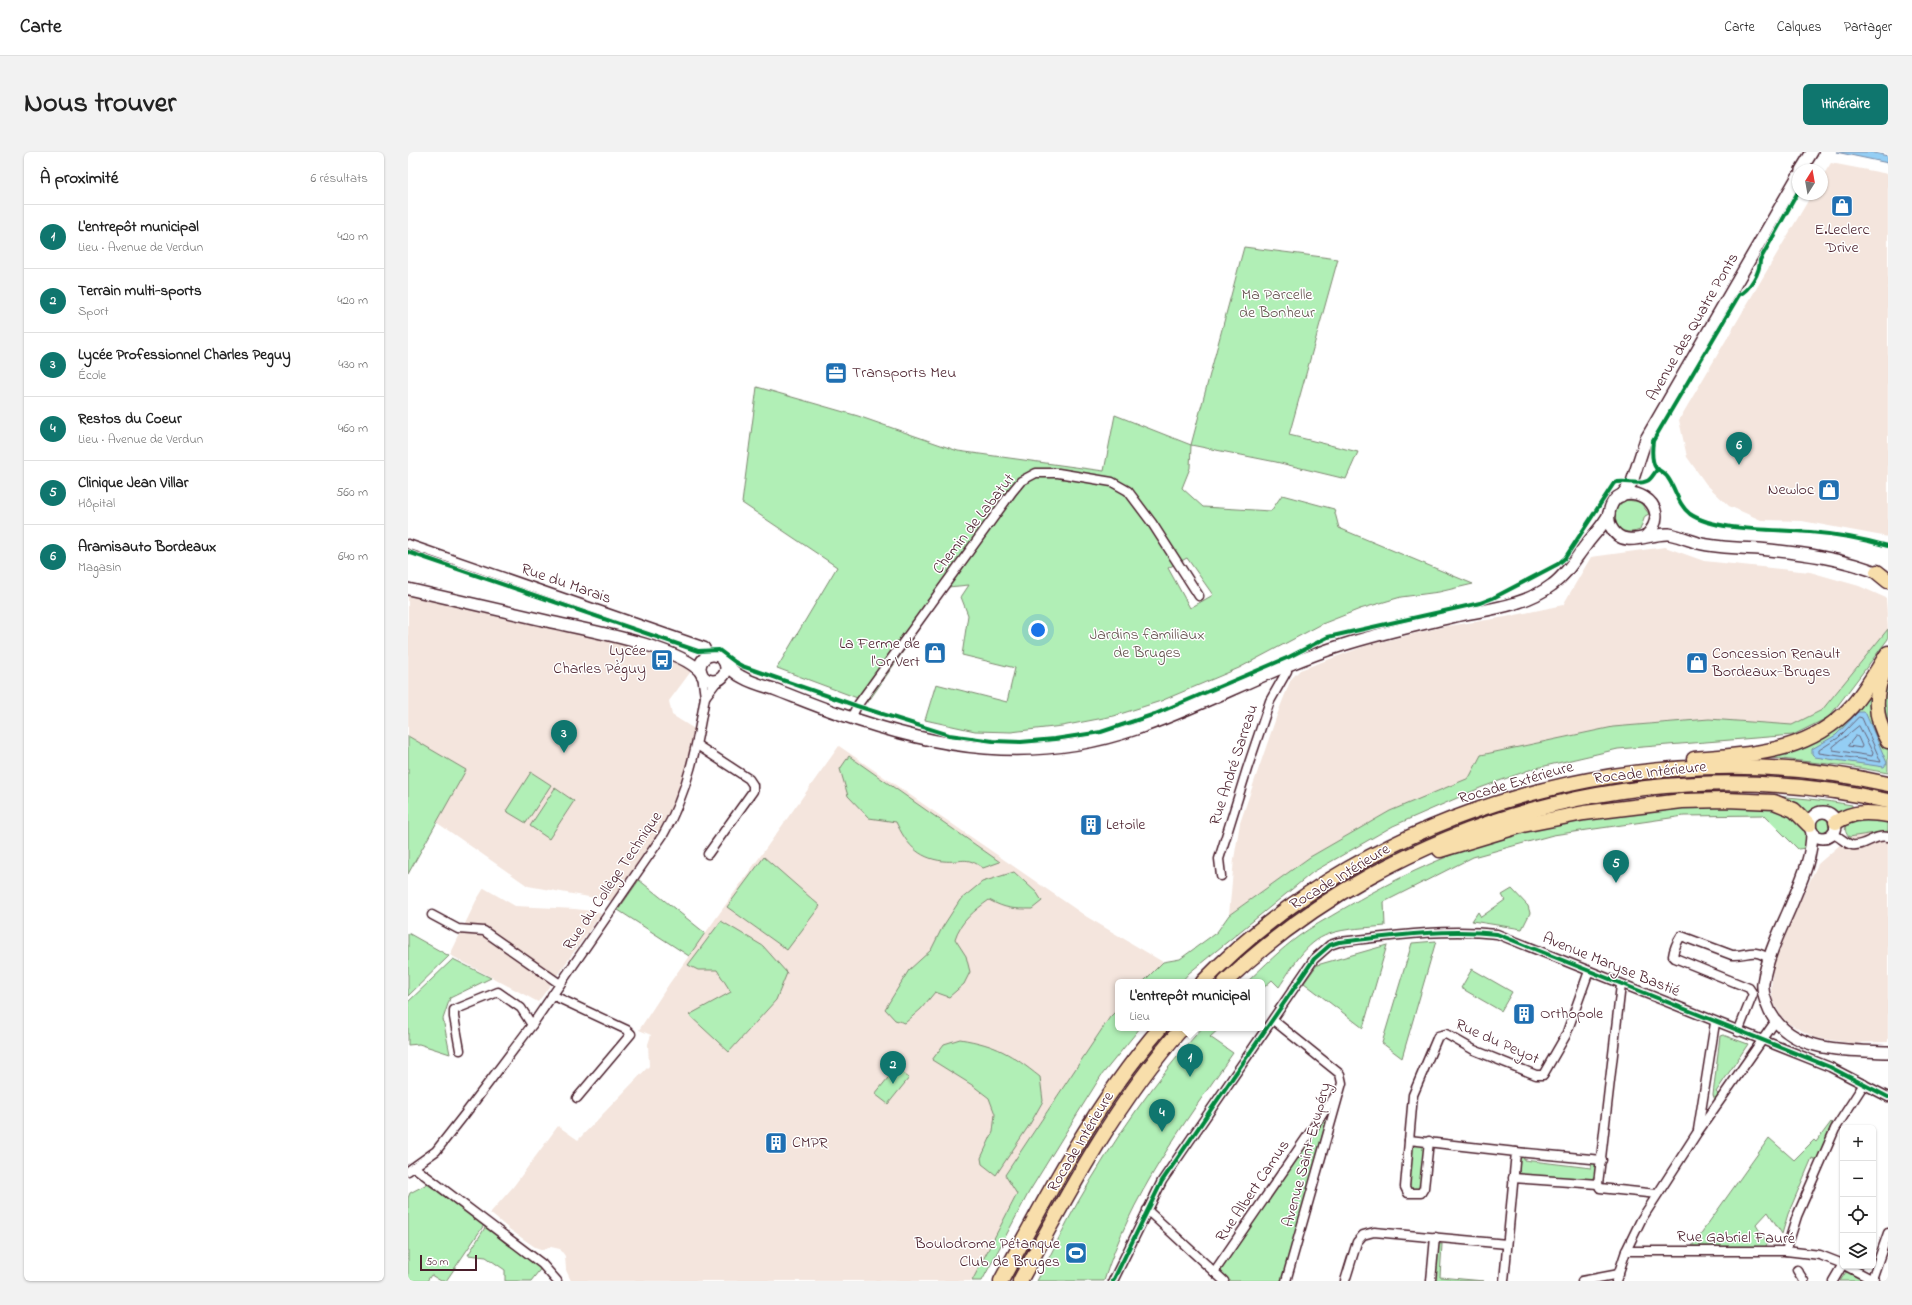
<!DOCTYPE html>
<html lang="fr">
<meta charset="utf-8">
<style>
body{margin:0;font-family:"Indie Flower",sans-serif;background:#f2f2f2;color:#222}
.controls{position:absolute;right:12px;bottom:12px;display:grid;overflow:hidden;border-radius:6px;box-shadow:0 1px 3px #0004}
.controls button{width:36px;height:36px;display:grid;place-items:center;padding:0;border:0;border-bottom:1px solid #e0e0e0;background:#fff;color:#222;font:20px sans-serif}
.compass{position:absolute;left:1384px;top:12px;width:36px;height:36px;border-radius:50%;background:#fff;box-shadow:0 1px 3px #0004;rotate:11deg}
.scale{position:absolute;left:12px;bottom:10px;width:57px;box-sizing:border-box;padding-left:4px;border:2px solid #4a1f2b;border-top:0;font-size:11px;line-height:14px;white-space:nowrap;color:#4a1f2b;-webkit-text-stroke:3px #fff;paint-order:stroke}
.you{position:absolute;left:630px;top:478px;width:14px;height:14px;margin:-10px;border:3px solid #fff;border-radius:50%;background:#1a73e8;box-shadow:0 0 0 6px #1a73e833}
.badge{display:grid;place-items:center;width:26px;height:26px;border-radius:50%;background:#0f766e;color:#fff;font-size:13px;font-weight:700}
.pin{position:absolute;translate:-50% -33px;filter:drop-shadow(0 1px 2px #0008)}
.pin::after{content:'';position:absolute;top:21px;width:14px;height:12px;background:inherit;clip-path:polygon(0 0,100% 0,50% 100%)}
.popup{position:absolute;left:707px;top:827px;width:150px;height:52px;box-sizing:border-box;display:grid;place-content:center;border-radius:6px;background:#fff;filter:drop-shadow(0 1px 3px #0005);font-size:13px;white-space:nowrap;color:#767676}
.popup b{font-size:15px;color:#222}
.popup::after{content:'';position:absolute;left:50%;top:100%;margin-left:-8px;border:8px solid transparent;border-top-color:#fff}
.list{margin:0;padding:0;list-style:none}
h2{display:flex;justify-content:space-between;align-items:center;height:52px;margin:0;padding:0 16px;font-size:17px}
h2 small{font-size:13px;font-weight:400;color:#767676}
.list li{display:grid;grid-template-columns:26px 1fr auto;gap:12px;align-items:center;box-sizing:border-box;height:64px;padding:0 16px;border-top:1px solid #e0e0e0}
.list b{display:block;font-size:15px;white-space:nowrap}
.list p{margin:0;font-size:13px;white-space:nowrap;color:#767676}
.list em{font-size:13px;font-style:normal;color:#767676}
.icon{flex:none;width:22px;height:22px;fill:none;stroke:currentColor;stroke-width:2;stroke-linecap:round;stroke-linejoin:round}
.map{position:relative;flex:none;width:1480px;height:1129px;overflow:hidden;border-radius:6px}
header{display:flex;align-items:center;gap:24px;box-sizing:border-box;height:56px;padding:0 20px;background:#fff;border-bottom:1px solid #e0e0e0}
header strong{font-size:19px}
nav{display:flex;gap:22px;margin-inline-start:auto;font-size:14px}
.intro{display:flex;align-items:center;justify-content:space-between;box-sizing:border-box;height:96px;padding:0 24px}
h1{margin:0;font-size:28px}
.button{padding:10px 18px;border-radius:6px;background:#0f766e;color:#fff;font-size:14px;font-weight:700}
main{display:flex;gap:24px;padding:0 24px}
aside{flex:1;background:#fff;border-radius:6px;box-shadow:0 1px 3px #0004}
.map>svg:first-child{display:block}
.built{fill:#f4e5dd}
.green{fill:#b1efb6;stroke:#7e8770;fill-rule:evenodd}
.water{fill:#94cef4;stroke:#7688a4}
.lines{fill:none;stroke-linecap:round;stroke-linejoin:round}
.shore{stroke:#68657b;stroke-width:1}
.street-casing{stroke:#4a1f2b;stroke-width:11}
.secondary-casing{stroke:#4a1f2b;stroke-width:14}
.highway-casing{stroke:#4a1f2b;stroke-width:17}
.street{stroke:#fff;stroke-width:8}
.secondary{stroke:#fff;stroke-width:11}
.highway{stroke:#f8deab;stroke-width:14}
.cycleway-casing{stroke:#fff;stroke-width:6}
.cycleway{stroke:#00873e;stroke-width:4}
.labels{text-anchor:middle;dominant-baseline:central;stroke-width:3;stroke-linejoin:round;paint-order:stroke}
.poi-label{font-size:16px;fill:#4a1f2b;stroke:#fff;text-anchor:start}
.park-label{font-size:16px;fill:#64534e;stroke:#fff}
.street-label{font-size:16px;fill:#4a1f2b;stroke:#fff}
</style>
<header>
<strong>Carte</strong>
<nav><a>Carte</a><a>Calques</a><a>Partager</a></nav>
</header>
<div class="intro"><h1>Nous trouver</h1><a class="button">Itinéraire</a></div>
<main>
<aside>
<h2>À proximité<small>6 résultats</small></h2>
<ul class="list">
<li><span class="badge">1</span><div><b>L'entrepôt municipal</b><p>Lieu · Avenue de Verdun</p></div><em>420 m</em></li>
<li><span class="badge">2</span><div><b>Terrain multi-sports</b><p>Sport</p></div><em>420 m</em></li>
<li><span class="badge">3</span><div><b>Lycée Professionnel Charles Peguy</b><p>École</p></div><em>430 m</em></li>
<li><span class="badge">4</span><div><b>Restos du Coeur</b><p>Lieu · Avenue de Verdun</p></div><em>460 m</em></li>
<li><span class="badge">5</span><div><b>Clinique Jean Villar</b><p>Hôpital</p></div><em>560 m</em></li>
<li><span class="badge">6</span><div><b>Aramisauto Bordeaux</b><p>Magasin</p></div><em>640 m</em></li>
</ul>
</aside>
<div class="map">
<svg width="1480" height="1129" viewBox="0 0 1480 1129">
<rect width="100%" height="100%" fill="#fff"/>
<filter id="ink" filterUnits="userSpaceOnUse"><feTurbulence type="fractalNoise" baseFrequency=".025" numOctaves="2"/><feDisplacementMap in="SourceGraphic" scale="8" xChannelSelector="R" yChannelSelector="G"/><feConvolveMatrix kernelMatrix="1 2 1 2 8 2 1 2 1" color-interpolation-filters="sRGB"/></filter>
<g filter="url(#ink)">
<g class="built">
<polygon points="1423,11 1480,22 1480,385 1394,369 1353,368 1321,354 1298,332 1279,305 1271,268 1404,42 1414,42 1414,25"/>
<polygon points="1257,395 1296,409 1402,420 1451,434 1478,446 1480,477 1414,558 1384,573 1301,567 1205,575 1073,603 1061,626 982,659 902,705 821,763 826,707 832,671 869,563 883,527 892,518 960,493 1034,475 1098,465 1155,453 1183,405"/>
<polygon points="0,442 202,489 279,514 284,518 261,549 264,563 288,578 276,626 257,670 237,706 203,749 120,734 28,670 57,618 0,584"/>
<polygon points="431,594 679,765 755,810 735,830 710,830 710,857 702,865 598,1023 609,1042 564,1129 163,1129 158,1118 157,1104 152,1097 143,1095 135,1098 127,1095 101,1077 82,1061 105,1035 150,974 170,988 241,914 240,892 243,883 231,878 261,832"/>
<polygon points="1480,679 1480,890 1443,891 1408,886 1381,872 1373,864 1365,849 1363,836 1365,814 1383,768 1410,712 1441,685"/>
<polygon points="76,736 107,754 167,757 184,759 193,762 130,850 42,803 68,749"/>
</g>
<g class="green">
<path d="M836,95l94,12 -49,176 69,17 -12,27 -70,-17 -85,-17 -1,23 -8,20 21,19 68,4 11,-16 52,14 5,19 134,56 -34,8 -38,5 -41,12 -38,15 -83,44 -78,33 -47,15 -52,10 -51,6 -36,-1 -50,-11 11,-36 71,18 8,-34 -53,-13 6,-40 -7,-18 8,-12 -21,2 -80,115 -91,-34 60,-101 -95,-64 15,-116 101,29 100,35 146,20 11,-56 76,30zM779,406l26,37 -23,13 -22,-40z"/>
<path d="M1219,348l13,2 9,12 -4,2 -5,14c-25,10 -37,-20 -13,-30z"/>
<polygon points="1480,477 1480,487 1421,565 1385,583 1210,597 1124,617 1072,636 985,674 905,720 781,821 773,830 735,830 755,810 772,807 809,780 821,763 902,705 982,659 1061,626 1073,603 1205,575 1301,567 1384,573 1414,558"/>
<polygon points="1467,529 1472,585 1480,597 1480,621 1440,614 1354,605 1385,599"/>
<path d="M1480,529v44c-6,-14 -7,-30 0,-44z"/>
<polygon points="0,584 58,618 0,722"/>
<path d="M441,604l151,106 -17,6c-18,-13 -20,-5 -40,-7 -26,-3 -37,-18 -47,-39l-27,-4 -21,-22 -8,-27z"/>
<polygon points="123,620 143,633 118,671 98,659"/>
<polygon points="147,636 166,649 141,687 122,674"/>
<path d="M1357,644c30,1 58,4 87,9v6l-12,5 -9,-7 -14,-3 -11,7z"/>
<path d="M1298,654l73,3 16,9 12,12 3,13 -4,5 -8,1 -34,-34 -80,1 -131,19 -80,22 -89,45 1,24c-17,2 -40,2 -56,8 -24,8 -37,34 -50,53l-7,-7 -10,9v-7h-15c17,-16 34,-33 52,-46 12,-9 26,-16 39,-24 57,-34 118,-63 182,-80 60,-17 124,-22 186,-26z"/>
<path d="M1444,665l36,2v12l-39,6c-7,-8 -3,-13 3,-20z"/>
<circle cx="1414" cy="673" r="7"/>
<polygon points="356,705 412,754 379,798 319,755"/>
<path d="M606,720l23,21 5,8 -10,8c-19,0 -26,0 -43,-9 -14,10 -29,22 -34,39l11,17 4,16 -6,12 -15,13 -14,-5 -14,17 -16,14 -10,-3 -10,-11 24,-39 22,-20 11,-22 18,-28 22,-18z"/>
<polygon points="231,728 297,781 281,804 210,758"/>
<polygon points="1104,737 1120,754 1122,761 1114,777 1064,769 1070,760 1073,765 1097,748 1094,743"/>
<polygon points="313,769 355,794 379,821 368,848 321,900 281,863 323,840 309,818 290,818 280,813"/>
<polygon points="0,781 41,804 0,844"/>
<polygon points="1028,789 994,906 974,891 1004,791"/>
<polygon points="979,793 955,876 896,831 909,813"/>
<polygon points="45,807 83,826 42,846 35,867 42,902 11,892 0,893 0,850"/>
<polygon points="1064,817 1104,840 1093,859 1053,836"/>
<polygon points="710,857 710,876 732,876 693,924 658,980 621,1040 574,1129 564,1129 609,1042 597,1023 702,865"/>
<path d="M794,876h18l-10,9 23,16c-50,72 -103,143 -129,228h-67c14,-26 26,-53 41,-79 35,-61 76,-121 124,-174z"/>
<polygon points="1315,883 1340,892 1308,940 1311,943 1307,948 1305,943 1312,884"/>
<path d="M552,887c37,6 51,15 80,38l3,24 -13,23 -34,51 -14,-11 -1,-6 12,-26 2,-18 -6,-16 -17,-13 -40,-25 12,-16z"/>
<polygon points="488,916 501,926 480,952 467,942"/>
<polygon points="916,967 918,970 874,1129 821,1129 813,1121 814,1116"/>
<polygon points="1423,970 1424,971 1409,1008 1404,1006 1380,1062 1374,1082 1360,1060 1348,1073 1359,1091 1358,1095 1284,1094 1361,986 1386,1008 1406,988 1408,990"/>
<polygon points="1009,991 1014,991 1017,995 1012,1036 1007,1038 1001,1036 998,1033 1004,993"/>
<polygon points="1116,1003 1116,1008 1183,1016 1184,1011 1188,1012 1188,1022 1183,1028 1112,1022 1110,1012 1112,1004"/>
<polygon points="19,1032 76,1073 38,1129 33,1129 23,1123 19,1129 0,1129 0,1046 2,1041"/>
<polygon points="78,1074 96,1090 134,1115 123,1129 97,1129 97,1118 78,1105 60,1103"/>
<polygon points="1029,1092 1034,1092 1032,1125 1076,1129 1025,1129"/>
<polygon points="1438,1120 1441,1120 1457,1129 1432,1129"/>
</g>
<g class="water">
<polygon points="1428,0 1462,0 1480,4 1480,11"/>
<polygon points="1450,560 1455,560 1458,562 1479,611 1476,615 1407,605 1404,602 1404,597 1428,583"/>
</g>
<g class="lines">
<g class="shore">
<polygon points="1451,565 1454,566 1473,610 1411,601 1411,598 1430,586"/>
<polygon points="1451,574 1465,601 1464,604 1425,598 1425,595"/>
<polygon points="1448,584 1450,585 1454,594 1453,596 1440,594"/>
</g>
<g class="street-casing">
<g id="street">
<polyline points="0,392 297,495 301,504"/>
<polyline points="294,523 297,545 310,528"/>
<polyline points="443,566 449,554 604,340 613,329 628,321 650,321 704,330 720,339 744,371 791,444"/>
<polyline points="289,593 341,627 345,633 345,639 300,702"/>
<path d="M1424,682c8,2 12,9 20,11 14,2 21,-11 36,-8"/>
<polyline points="813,724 811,707 839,617 862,549 879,519 877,515"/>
<polyline points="24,763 50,777 76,779 152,832"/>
<polyline points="1213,833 1190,1032 1192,1036 1249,1042"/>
<polyline points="144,843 219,878 223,882 169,946"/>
<polyline points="865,868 932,922 934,931 878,1129"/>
<path d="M1330,880l15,-38 -4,-6 -74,-30 -2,-2c1,-7 4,-14 8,-20l3,1 48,18c17,1 19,-8 38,4"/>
<polyline points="52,898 46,865 46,858 90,840 113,856 124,873"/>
<polyline points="1290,978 1307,871"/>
<polyline points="1001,988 1108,1000 1096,1129"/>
<polyline points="1021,989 1016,1036 1013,1041 1000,1041 997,1035 1005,943 1030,884 1038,882 1066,898 1128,923 1135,923 1158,883 1181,819"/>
<polyline points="1108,1000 1194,1008"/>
<polyline points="6,1015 134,1112 149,1129"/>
<path d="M0,1019l28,-20 29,-37 67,-89 131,-190c25,-43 34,-90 42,-138"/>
<polyline points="1105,1026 1190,1032"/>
<polyline points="739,1058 816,1129"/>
<polyline points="1218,1099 1378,1099 1412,1103 1435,1112"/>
<polyline points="1378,1099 1389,1064 1427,977 1456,932"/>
<polyline points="1438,1114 1467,1129"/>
<polyline points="1389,1118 1396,1129"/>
<polyline points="806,1120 929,941"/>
<polyline points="1464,1127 1480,1081"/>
<path d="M705,1129l49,-100 152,-222 16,-14 9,-3c52,-6 106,-14 158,-8l333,133 58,30"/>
<polyline points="937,1129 949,1090 955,1083 966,1080 1099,1092"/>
<polyline points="1023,1129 1027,1085"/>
<polyline points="1174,1129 1211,1122"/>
<polyline points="1208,1129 1218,1099 1233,1068 1289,981 1367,870"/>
<polyline points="1425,1129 1435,1112"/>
</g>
</g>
<g class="secondary-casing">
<g id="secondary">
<polyline points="1393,18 1404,0"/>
<polyline points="1213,344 1224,330 1238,287 1390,24"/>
<path d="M1238,384c33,-32 -26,-62 -36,-27 -2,6 -2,12 1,18 12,24 39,5 58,7 10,2 20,6 29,9 19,5 41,5 61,6 42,4 85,9 124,26"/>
<path d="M0,437c46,11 93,21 139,32 38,9 129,24 154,51"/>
<circle cx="305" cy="516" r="13"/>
<path d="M316,509c5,6 11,13 18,16 10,6 22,9 32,12 21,8 42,17 63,24 101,36 195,52 299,16 70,-24 136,-62 207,-84 37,-12 75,-20 113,-29 33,-7 68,-10 96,-31 14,-10 23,-26 34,-40 8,-11 17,-19 23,-31"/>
<circle cx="1415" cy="673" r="13"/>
<path d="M1404,680c0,28 -12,51 -22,76 -10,23 -23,49 -27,75 -1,9 3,20 7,29 22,41 77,38 118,40"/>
</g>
</g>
<g class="highway-casing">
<g id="highway">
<polyline points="1469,420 1480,429"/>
<path d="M1478,516c-13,24 -12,50 2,73"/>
<path d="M1286,607c60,-5 115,-6 158,-53 14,-16 25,-36 36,-53"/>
<path d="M1428,670c18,-11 32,-10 52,-7"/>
<polyline points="1032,698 1115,673 1176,661 1274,649 1318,648 1366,650 1386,658 1401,673"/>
<path d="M795,830c170,-177 447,-252 685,-198"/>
<path d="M817,830c175,-166 428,-234 663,-181"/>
<path d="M593,1129c47,-88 94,-177 159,-253"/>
<path d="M612,1129c48,-88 95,-177 162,-253"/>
</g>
</g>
<use href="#street" class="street"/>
<use href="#secondary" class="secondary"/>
<use href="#highway" class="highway"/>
<g class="cycleway-casing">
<g id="cycleway">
<path d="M1390,40l-38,68c0,13 -10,29 -21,35l-86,146c-1,8 -2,20 3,27 4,3 9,5 12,10 8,11 10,27 22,36 26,18 88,15 120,18 26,2 53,7 78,14"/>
<path d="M0,400l290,99 21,-1 16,12 7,4 115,40 92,29 44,6 28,1 34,-3 46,-7 54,-18 134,-57 39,-20 152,-34 13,-5 65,-34 7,-6 49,-75c10,-4 23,3 33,-2 5,-2 7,-9 11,-12"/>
<path d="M705,1129l49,-100 152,-222 16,-14 9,-3c52,-6 106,-14 158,-8l333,133 58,30"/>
</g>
</g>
<use href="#cycleway" class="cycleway"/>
</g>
</g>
<defs>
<g id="shop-square" transform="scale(1.15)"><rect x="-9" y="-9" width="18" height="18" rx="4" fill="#1f6fb2" stroke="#fff"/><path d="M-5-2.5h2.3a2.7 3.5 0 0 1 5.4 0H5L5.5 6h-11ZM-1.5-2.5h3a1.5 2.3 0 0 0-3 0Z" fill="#fff"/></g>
<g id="office-square" transform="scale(1.15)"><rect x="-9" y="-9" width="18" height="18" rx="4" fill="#1f6fb2" stroke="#fff"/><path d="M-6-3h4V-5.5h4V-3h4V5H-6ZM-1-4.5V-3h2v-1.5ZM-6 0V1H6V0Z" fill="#fff"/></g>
<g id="bus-square" transform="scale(1.15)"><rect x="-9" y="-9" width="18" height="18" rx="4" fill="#1f6fb2" stroke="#fff"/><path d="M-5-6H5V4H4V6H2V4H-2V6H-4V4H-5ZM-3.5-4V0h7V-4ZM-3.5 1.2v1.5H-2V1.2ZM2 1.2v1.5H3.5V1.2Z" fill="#fff"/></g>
<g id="building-square" transform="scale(1.15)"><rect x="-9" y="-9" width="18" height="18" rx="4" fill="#1f6fb2" stroke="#fff"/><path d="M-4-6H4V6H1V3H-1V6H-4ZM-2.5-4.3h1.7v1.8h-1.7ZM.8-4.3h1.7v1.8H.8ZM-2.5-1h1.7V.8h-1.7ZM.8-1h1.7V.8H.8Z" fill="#fff"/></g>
<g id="stadium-square" transform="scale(1.15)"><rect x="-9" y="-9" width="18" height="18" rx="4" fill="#1f6fb2" stroke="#fff"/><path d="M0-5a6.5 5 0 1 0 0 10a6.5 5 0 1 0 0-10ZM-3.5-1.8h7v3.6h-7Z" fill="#fff"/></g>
</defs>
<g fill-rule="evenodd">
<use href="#shop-square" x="1434" y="54"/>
<use href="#office-square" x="428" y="221"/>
<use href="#shop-square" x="1421" y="338"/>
<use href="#shop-square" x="527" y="501"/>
<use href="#bus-square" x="254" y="508"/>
<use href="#shop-square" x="1289" y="511"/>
<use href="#building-square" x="683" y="673"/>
<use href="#building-square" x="1116" y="862"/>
<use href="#building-square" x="368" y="991"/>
<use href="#stadium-square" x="668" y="1101"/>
</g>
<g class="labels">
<g class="poi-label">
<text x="1434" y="78" text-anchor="middle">E.Leclerc<tspan x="1434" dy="18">Drive</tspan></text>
<text x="444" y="221">Transports Meu</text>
<text x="1406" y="338" text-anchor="end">Newloc</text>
<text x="512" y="492" text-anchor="end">La Ferme de<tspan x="512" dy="18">l'Or Vert</tspan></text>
<text x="238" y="499" text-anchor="end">Lycée<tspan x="238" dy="18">Charles Péguy</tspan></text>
<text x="1304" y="502">Concession Renault<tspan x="1304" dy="18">Bordeaux-Bruges</tspan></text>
<text x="698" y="673">Letoile</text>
<text x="1132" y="862">Orthopole</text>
<text x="384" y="991">CMPR</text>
<text x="652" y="1092" text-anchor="end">Boulodrome Pétanque<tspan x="652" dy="18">Club de Bruges</tspan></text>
</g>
<g class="park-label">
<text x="869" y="143">Ma Parcelle<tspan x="869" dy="18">de Bonheur</tspan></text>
<text x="739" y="483">Jardins familiaux<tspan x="739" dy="18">de Bruges</tspan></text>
</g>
<g class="street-label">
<text transform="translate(1285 175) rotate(-60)">Avenue des Quatre Ponts</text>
<text transform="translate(566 372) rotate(-52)">Chemin de Labatut</text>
<text transform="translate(158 432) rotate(19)">Rue du Marais</text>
<text transform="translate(826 613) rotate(-72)">Rue André Sarreau</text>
<text transform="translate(1242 621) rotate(-6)">Rocade Intérieure</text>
<text transform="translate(1108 631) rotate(-16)">Rocade Extérieure</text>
<text transform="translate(932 725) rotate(-31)">Rocade Intérieure</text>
<text transform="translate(205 729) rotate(-56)">Rue du Collège Technique</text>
<text transform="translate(1203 813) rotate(22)">Avenue Maryse Bastié</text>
<text transform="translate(1089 890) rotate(24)">Rue du Peyot</text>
<text transform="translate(673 990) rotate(-59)">Rocade Intérieure</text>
<text transform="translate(899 1003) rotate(-75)">Avenue Saint-Exupéry</text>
<text transform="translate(845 1039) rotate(-56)">Rue Albert Camus</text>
<text transform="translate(1328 1086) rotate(1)">Rue Gabriel Fauré</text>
</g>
</g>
</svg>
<div class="controls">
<button>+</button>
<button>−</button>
<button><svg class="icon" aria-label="locate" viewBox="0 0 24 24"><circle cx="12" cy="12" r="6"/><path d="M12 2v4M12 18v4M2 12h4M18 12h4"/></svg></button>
<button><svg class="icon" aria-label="layers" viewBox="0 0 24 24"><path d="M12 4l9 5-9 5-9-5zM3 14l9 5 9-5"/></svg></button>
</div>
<svg class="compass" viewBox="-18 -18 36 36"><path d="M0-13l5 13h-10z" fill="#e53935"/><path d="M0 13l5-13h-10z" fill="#767676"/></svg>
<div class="scale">50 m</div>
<div class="you"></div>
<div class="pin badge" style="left:782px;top:925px">1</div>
<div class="popup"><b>L'entrepôt municipal</b>Lieu</div>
<div class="pin badge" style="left:485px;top:932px">2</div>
<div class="pin badge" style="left:156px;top:601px">3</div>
<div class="pin badge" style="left:754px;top:980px">4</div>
<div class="pin badge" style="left:1208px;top:731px">5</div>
<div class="pin badge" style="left:1331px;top:313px">6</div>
</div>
</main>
